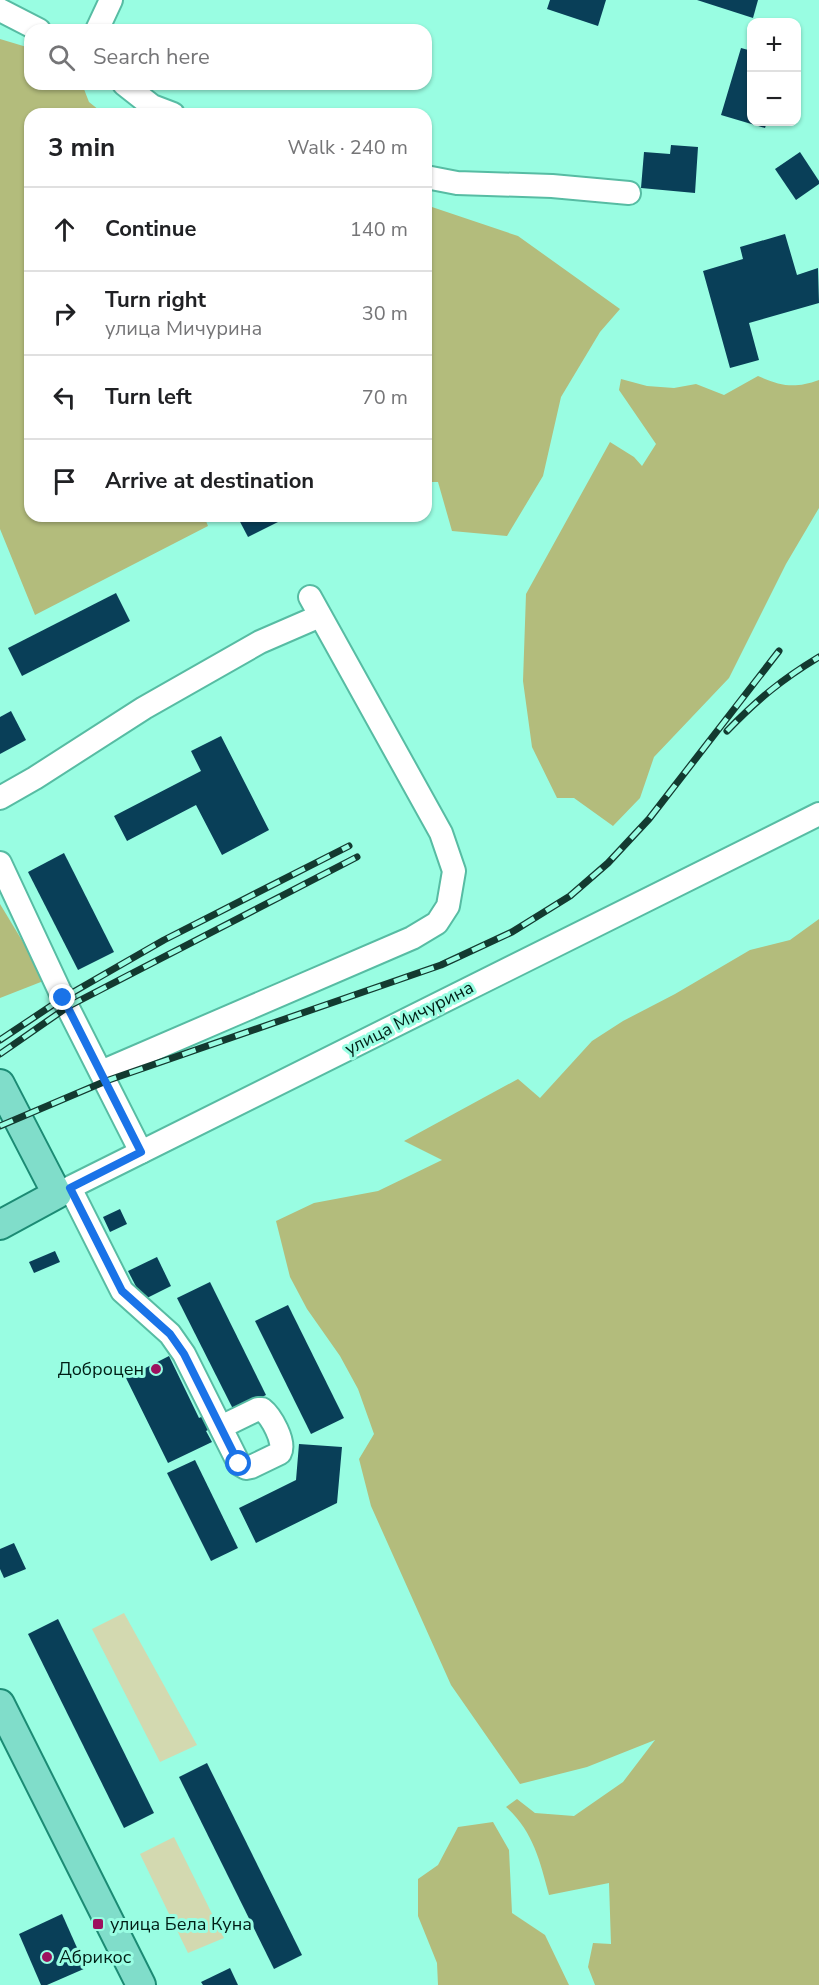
<!DOCTYPE html>
<meta charset="utf-8">
<style>
body{margin:0;font-family:"Nunito Sans",sans-serif;background:#f6f6f6;color:#202124}
.controls{position:absolute;right:18px;top:18px;display:grid;overflow:hidden;border-radius:12px;box-shadow:0 2px 4px #0004}
.controls button{width:54px;height:54px;display:grid;place-items:center;padding:0;border:0;border-bottom:2px solid #e0e0e0;background:#fff;color:#202124;font:30px sans-serif}
.stop{position:absolute;width:18px;height:18px;margin:-14px;border:4px solid #1a73e8;border-radius:50%;background:#fff}
.stop.end{background:#1a73e8;border-color:#fff;box-shadow:0 2px 6px #0008}
.list{margin:0;padding:0;list-style:none}
h2{display:flex;justify-content:space-between;align-items:center;height:78px;margin:0;padding:0 24px;font-size:26px}
h2 small{font-size:20px;font-weight:400;color:#757577}
.list li{display:grid;grid-template-columns:39px 1fr auto;gap:18px;align-items:center;box-sizing:border-box;height:84px;padding:0 24px;border-top:2px solid #e0e0e0}
.list b{display:block;font-size:22px;white-space:nowrap}
.list p{margin:0;font-size:20px;white-space:nowrap;color:#757577}
.list em{font-size:20px;font-style:normal;color:#757577}
.icon{flex:none;width:33px;height:33px;fill:none;stroke:currentColor;stroke-width:2;stroke-linecap:round;stroke-linejoin:round}
.map{position:relative;flex:none;width:819px;height:1985px;overflow:hidden}
.search{position:absolute;background:#fff;box-shadow:0 2px 4px #0004;left:24px;top:24px;width:408px;height:66px;display:flex;align-items:center;gap:15px;box-sizing:border-box;padding:0 21px;border-radius:18px;color:#757577;font-size:22px}
.panel{position:absolute;background:#fff;box-shadow:0 2px 4px #0004;left:24px;top:108px;width:408px;height:414px;border-radius:18px}
.map>svg:first-child{display:block}
.green{fill:#d3d9b0}
.forest{fill:#b3bc7c}
.building{fill:#093f58}
.lines{fill:none;stroke-linecap:round;stroke-linejoin:round}
.minor-casing{stroke:#57bca3;stroke-width:26}
.major-casing{stroke:#1c8b74;stroke-width:32}
.minor{stroke:#fff;stroke-width:22}
.major{stroke:#80ddca;stroke-width:28}
.rail-casing{stroke:#133a30;stroke-width:7}
.rail{stroke:#99fde2;stroke-width:4.5;stroke-dasharray:14;stroke-linecap:butt}
.route{stroke:#1a73e8;stroke-width:8}
.poi-dot{fill:#9d115e;stroke:#99fde2;stroke-width:2}
.labels{text-anchor:middle;dominant-baseline:central;stroke-width:6;stroke-linejoin:round;paint-order:stroke}
.street-label{font-size:18px;fill:#001e16;stroke:#99fde2}
.poi-label{font-size:18px;fill:#001e16;stroke:#99fde2;text-anchor:start}
</style>
<div class="map">
<svg width="819" height="1985" viewBox="0 0 819 1985">
<rect width="100%" height="100%" fill="#99fde2"/>
<g class="green">
<polygon points="124,1613 197,1745 160,1762 92,1629"/>
<polygon points="174,1837 224,1938 188,1953 140,1854"/>
</g>
<g class="forest">
<polygon points="0,39 30,48 30,84 82,84 89,102 104,114 30,114 30,516 204,516 208,526 35,615 0,529"/>
<polygon points="426,205 518,236 620,309 600,332 561,397 543,476 507,536 452,531 438,482 426,482"/>
<path d="M758,376c23,10 36,13 61,4v128l-33,56 -57,114 -75,79 -14,41 -27,28 -39,-28h-17l-25,-51 -9,-66 3,-87 84,-152 24,15 8,9 14,-22 -37,-54 2,-11 26,7 27,2 22,-4 28,11z"/>
<polygon points="0,904 46,980 0,998"/>
<path d="M819,919v1066h-224l-7,-18 5,-24 18,1 -2,-61 -60,12c-9,-34 -16,-64 -43,-88l11,-8 18,14 39,3 49,-34 32,-42 -68,27 -67,17 -69,-99 -80,-179 -12,-47 15,-25 -16,-45 -18,-33 -33,-47 -17,-32 -14,-56 38,-18 64,-12 64,-31 -38,-19 114,-62 22,19 52,-57 31,-20 52,-27 75,-44 40,-10z"/>
<polygon points="493,1822 509,1850 512,1913 545,1935 569,1985 438,1985 437,1963 418,1916 418,1879 438,1865 458,1827"/>
</g>
<g class="building">
<polygon points="550,0 606,0 598,26 547,9"/>
<polygon points="697,0 758,0 753,18"/>
<polygon points="741,48 752,51 752,122 767,122 765,128 721,115"/>
<polygon points="671,145 698,147 695,193 641,188 644,152 670,154"/>
<polygon points="800,152 819,181 819,184 796,200 775,169"/>
<polygon points="785,234 797,275 818,268 819,303 749,323 759,360 730,368 703,271 743,259 740,247"/>
<polygon points="237,516 290,516 248,537"/>
<polygon points="116,593 130,621 22,676 8,648"/>
<polygon points="11,711 26,740 0,754 0,717"/>
<polygon points="221,736 269,830 222,855 196,805 127,841 114,816 201,771 191,751"/>
<polygon points="64,853 114,952 78,970 28,872"/>
<polygon points="120,1209 127,1224 110,1232 103,1217"/>
<polygon points="55,1251 60,1262 34,1273 29,1262"/>
<polygon points="157,1257 171,1286 143,1300 128,1271"/>
<polygon points="210,1282 266,1395 234,1411 177,1298"/>
<polygon points="288,1305 344,1418 311,1434 255,1321"/>
<polygon points="169,1356 199,1418 208,1414 214,1427 206,1431 212,1442 168,1463 126,1378"/>
<polygon points="299,1444 342,1447 337,1503 256,1543 239,1508 296,1480"/>
<polygon points="195,1460 238,1548 211,1561 167,1473"/>
<polygon points="14,1543 26,1569 4,1578 0,1569 0,1549"/>
<polygon points="58,1619 154,1813 124,1828 28,1634"/>
<polygon points="207,1763 302,1955 274,1969 179,1777"/>
<polygon points="62,1914 86,1968 47,1985 41,1985 19,1934"/>
<polygon points="230,1968 238,1985 203,1985 201,1982"/>
</g>
<g class="lines">
<g class="minor-casing">
<g id="minor">
<polyline points="0,10 39,30"/>
<polyline points="97,30 111,0"/>
<polyline points="124,84 152,106 173,114"/>
<polyline points="426,177 457,183 552,186 629,193"/>
<polyline points="0,798 35,778 144,708 260,642 320,616"/>
<polyline points="0,863 63,998 141,1152"/>
<polyline points="101,1072 412,938 437,923 448,906 454,871 441,833 310,597"/>
<path d="M70,1188l52,103 48,43 14,20 55,110 7,4 5,-1 29,-14c6,-11 -9,-37 -18,-44h-4l-37,18"/>
<polyline points="57,1194 819,814"/>
</g>
</g>
<g class="major-casing">
<g id="major">
<polyline points="0,1084 57,1194 0,1225"/>
<polyline points="0,1704 141,1985"/>
</g>
</g>
<use href="#minor" class="minor"/>
<use href="#major" class="major"/>
<g class="rail-casing">
<g id="rail">
<path d="M727,731c31,-32 54,-51 92,-74"/>
<polyline points="0,1040 63,998 164,940 349,846"/>
<polyline points="0,1054 69,1006 357,857"/>
<polyline points="0,1126 106,1081 441,965 512,932 570,896 608,863 649,819 779,651"/>
</g>
</g>
<use href="#rail" class="rail"/>
</g>
<g class="lines">
<polyline class="route" points="63,998 141,1152 70,1188 122,1291 170,1334 184,1354 239,1464"/>
</g>
<g class="poi-dot">
<circle cx="156" cy="1369" r="6"/>
<rect x="92" y="1918" width="12" height="12" rx="3"/>
<circle cx="47" cy="1957" r="6"/>
</g>
<g class="labels">
<g class="street-label">
<text transform="translate(409 1018) rotate(-27)">улица Мичурина</text>
</g>
<g class="poi-label">
<text x="144" y="1369" text-anchor="end">Доброцен</text>
<text x="110" y="1924">улица Бела Куна</text>
<text x="59" y="1957">Абрикос</text>
</g>
</g>
</svg>
<div class="controls">
<button>+</button>
<button>−</button>
</div>
<div class="stop" style="left:239px;top:1464px"></div>
<div class="stop end" style="left:63px;top:998px"></div>
<div class="search"><svg class="icon" aria-label="search" viewBox="0 0 24 24"><circle cx="10" cy="10" r="6"/><path d="M15 15l6 6"/></svg>Search here</div>
<section class="panel">
<h2>3 min<small>Walk · 240 m</small></h2>
<ul class="list">
<li><svg class="icon" aria-label="ahead" viewBox="0 0 24 24"><path d="M12 20V5M6 11l6-6 6 6"/></svg><div><b>Continue</b></div><em>140 m</em></li>
<li><svg class="icon" aria-label="right" viewBox="0 0 24 24"><path d="M7 20v-9h11M14 6l5 5-5 5"/></svg><div><b>Turn right</b><p>улица Мичурина</p></div><em>30 m</em></li>
<li><svg class="icon" aria-label="left" viewBox="0 0 24 24"><path d="M17 20v-9H6M10 6l-5 5 5 5"/></svg><div><b>Turn left</b></div><em>70 m</em></li>
<li><svg class="icon" aria-label="arrive" viewBox="0 0 24 24"><path d="M6 21V4h12l-3 4 3 4H6"/></svg><div><b>Arrive at destination</b></div></li>
</ul>
</section>
</div>
